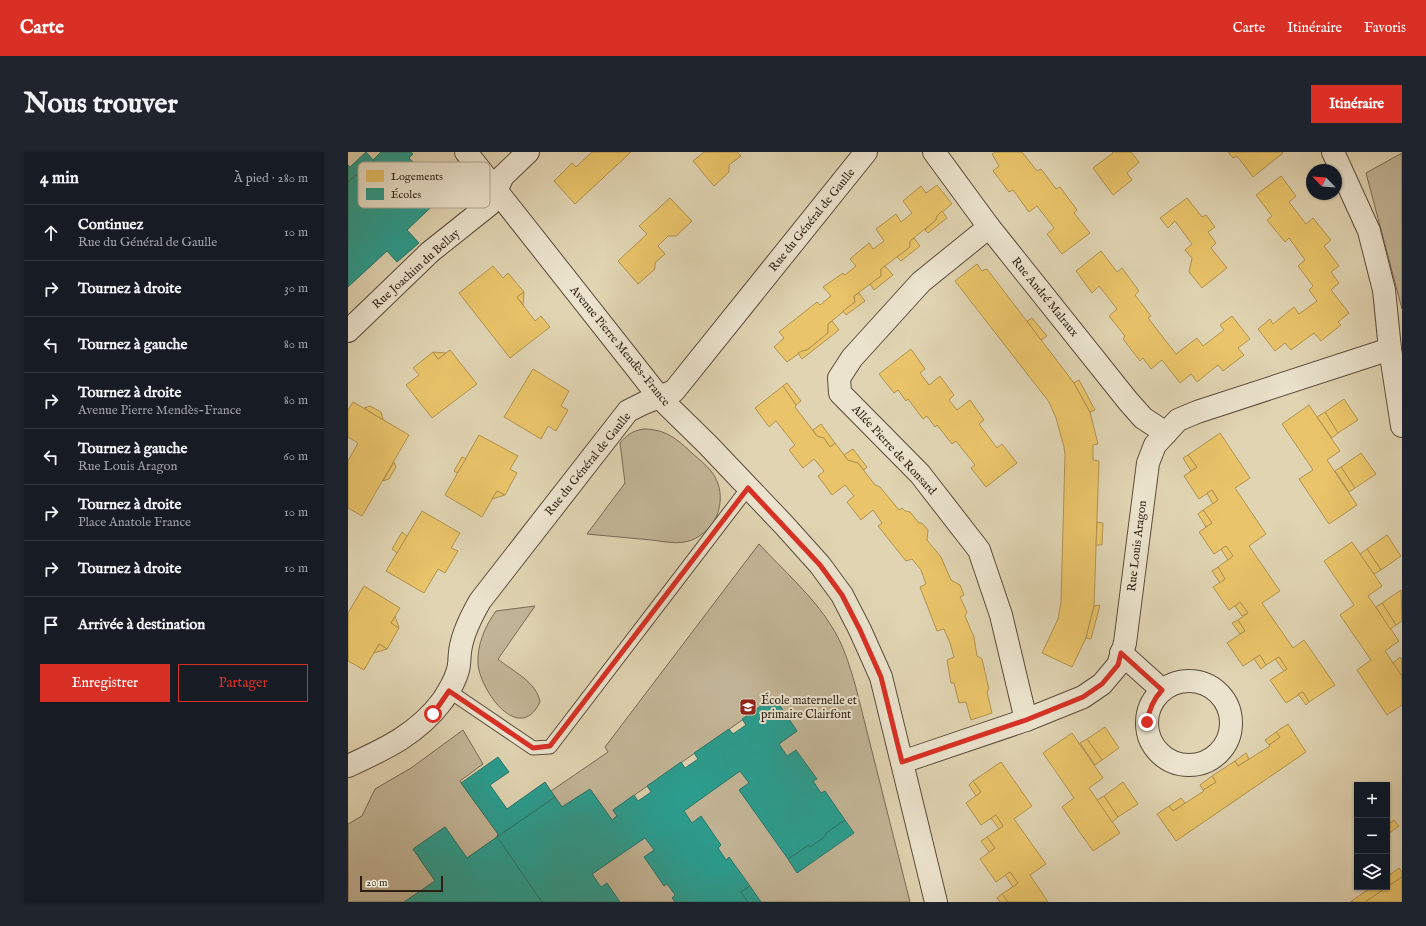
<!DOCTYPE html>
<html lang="fr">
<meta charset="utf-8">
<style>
body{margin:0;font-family:"IM FELL English",serif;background:#20242c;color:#f1f3f6}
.controls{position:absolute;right:12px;bottom:12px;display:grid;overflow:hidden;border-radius:0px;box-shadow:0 1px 3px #0004}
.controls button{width:36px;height:36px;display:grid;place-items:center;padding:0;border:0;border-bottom:1px solid #363941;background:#171b24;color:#f1f3f6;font:20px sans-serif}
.compass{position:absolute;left:958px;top:12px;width:36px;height:36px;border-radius:50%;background:#171b24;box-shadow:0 1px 3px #0004;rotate:295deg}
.scale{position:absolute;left:12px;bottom:10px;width:83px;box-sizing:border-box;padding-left:4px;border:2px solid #2d1f13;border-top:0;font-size:11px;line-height:14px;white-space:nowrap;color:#2d1f13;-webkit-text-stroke:3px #ebe3cd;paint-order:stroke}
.stop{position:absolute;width:12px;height:12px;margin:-9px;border:3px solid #d93025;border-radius:50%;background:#fff}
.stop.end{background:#d93025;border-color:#fff;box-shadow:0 1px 4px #0008}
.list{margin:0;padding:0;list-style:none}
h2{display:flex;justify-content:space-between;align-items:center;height:52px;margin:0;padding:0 16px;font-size:17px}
h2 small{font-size:13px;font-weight:400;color:#9ea1a6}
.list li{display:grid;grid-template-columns:26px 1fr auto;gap:12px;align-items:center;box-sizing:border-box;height:56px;padding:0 16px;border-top:1px solid #363941}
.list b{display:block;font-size:15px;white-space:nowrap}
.list p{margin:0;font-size:13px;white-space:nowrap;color:#9ea1a6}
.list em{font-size:13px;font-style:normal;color:#9ea1a6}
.actions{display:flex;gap:8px;padding:12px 16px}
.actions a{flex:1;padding:9px 0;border:1px solid #d93025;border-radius:0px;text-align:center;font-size:14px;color:#d93025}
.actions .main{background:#d93025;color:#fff}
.icon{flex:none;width:22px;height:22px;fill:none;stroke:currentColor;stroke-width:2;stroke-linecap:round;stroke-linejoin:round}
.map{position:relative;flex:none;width:1054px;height:750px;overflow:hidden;border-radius:0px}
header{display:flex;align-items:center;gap:24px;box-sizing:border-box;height:56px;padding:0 20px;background:#d93025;color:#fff}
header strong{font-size:19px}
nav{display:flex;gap:22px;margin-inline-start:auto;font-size:14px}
.intro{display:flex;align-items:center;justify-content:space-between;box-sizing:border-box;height:96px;padding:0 24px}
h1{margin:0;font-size:28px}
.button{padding:10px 18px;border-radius:0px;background:#d93025;color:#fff;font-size:14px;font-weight:700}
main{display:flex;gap:24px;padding:0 24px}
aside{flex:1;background:#171b24;border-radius:0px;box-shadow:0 1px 3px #0004}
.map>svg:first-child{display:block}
.green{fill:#c2b597;stroke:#786a55}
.homes{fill:#e9c46a;stroke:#b19250}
.schools{fill:#2a9d8f;stroke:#2b776a}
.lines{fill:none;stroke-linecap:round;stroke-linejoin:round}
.lane-casing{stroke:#5a4c3b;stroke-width:15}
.street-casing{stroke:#5a4c3b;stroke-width:24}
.lane{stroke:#ebe3cd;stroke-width:13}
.street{stroke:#ebe3cd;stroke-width:22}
.route{stroke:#d93025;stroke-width:5}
.labels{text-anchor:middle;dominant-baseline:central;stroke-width:4;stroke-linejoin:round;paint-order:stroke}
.street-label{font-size:12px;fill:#2d1f13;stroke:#ebe3cd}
.poi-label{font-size:12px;fill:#2d1f13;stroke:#ebe3cd;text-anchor:start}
.key{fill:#ebe3cd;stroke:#b2a895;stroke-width:1}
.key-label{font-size:11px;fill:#2d1f13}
</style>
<header>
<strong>Carte</strong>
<nav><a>Carte</a><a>Itinéraire</a><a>Favoris</a></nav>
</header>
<div class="intro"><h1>Nous trouver</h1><a class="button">Itinéraire</a></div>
<main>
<aside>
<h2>4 min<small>À pied · 280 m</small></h2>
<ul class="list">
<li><svg class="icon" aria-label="ahead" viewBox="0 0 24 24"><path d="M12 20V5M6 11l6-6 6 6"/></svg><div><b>Continuez</b><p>Rue du Général de Gaulle</p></div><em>10 m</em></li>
<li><svg class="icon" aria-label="right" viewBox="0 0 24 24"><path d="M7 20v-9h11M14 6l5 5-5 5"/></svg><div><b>Tournez à droite</b></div><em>30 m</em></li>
<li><svg class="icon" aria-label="left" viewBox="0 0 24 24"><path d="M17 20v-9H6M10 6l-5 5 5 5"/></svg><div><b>Tournez à gauche</b></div><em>80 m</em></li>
<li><svg class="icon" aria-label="right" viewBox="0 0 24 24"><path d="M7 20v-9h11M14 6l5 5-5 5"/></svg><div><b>Tournez à droite</b><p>Avenue Pierre Mendès-France</p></div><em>80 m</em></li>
<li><svg class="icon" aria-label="left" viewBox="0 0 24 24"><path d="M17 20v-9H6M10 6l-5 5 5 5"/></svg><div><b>Tournez à gauche</b><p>Rue Louis Aragon</p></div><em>60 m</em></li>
<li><svg class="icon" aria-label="right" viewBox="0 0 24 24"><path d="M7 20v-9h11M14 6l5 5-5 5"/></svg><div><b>Tournez à droite</b><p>Place Anatole France</p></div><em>10 m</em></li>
<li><svg class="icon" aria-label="right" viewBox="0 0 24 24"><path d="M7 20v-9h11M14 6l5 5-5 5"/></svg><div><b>Tournez à droite</b></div><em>10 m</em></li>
<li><svg class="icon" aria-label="arrive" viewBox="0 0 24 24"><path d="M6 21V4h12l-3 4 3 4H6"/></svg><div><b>Arrivée à destination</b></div></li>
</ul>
<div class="actions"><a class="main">Enregistrer</a><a>Partager</a></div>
</aside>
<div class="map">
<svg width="1054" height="750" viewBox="0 0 1054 750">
<rect width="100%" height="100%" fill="#e0d4b2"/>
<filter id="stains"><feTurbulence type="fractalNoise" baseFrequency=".005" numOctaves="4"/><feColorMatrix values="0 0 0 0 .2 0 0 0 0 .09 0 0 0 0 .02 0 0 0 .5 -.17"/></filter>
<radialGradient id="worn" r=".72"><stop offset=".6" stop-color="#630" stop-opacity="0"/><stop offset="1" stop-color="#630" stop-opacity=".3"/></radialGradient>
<g class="green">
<polygon points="1054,1 1054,157 1018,21"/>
<path d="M295,277c23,0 34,10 50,25 6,5 13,11 18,17 13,16 12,40 -1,56 -7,7 -16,14 -26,15 -10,2 -23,-1 -33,-2 -21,-2 -43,-4 -64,-6l38,-51 -5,-40c7,-8 12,-12 23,-14z"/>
<path d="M411,392c23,25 56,54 73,83 11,17 17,37 23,57l55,218h-302l-16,-28 205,-143 -23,-33 -161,112 4,6 -5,4 -22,-31 -28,18 -11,-16 57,-39 -3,-5z"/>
<path d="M187,454l-37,53c14,12 39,23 42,43 -21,44 -61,-13 -62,-39 -1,-18 7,-37 18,-52z"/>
<polygon points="115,578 135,612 112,629 150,682 149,685 119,706 97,675 65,697 87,729 56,750 0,750 0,672 14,664 27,637 63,616"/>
</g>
<g class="homes">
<polygon points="244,0 283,0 227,52 206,29 224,11 228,15"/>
<polygon points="356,0 389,0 393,4 381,13 381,20 366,34 345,9"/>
<polygon points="647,0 674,0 689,19 693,17 708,37 712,35 729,58 726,61 742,81 714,102 699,82 706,76 689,54 681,60 665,38 661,40 645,19 651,14 644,2"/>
<polygon points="764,0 783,0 791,10 779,21 784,28 765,43 745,16 765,1"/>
<polygon points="880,0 934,0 935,1 905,25 889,4 885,6"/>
<polygon points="933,24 948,44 941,50 958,72 965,66 983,88 976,94 991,114 983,120 991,131 983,138 1001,161 990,170 993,173 973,189 966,181 943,198 937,191 927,199 910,177 922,167 925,172 946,155 951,162 969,149 961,138 965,134 950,114 957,108 941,86 937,90 919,68 924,64 908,43"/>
<polygon points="589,33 604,52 589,64 588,68 562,89 562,95 533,117 533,124 506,144 507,150 480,172 480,181 459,198 454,199 439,210 426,195 436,186 431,180 469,150 472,153 483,144 475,135 495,121 497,123 508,114 502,107 521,91 525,97 536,89 528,77 548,62 553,70 564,61 555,49 573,34 578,41"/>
<polygon points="322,46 344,69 328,84 320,84 310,94 317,102 307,111 307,117 290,132 270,109 299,82 291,74"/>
<polygon points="839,46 854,65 858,63 867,75 860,80 868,91 863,96 879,116 854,136 841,120 844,106 837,98 844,92 827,69 820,76 812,66"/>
<polygon points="594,59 599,66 580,81 577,78 588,68 589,64"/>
<polygon points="566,86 572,94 553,109 549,105 562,95 562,89"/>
<polygon points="753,99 769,120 774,116 791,139 787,143 803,164 800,166 828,202 849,186 855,194 876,178 872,173 884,164 902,187 890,196 896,203 875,219 870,213 849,230 843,222 832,231 814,208 803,217 795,206 792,209 775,187 777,184 761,164 769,157 751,134 744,141 728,119"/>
<polygon points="629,112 634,119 639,117 726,231 742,260 750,292 745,293 745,308 751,309 746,454 738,486 724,515 694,501 710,467 713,450 717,303 716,295 708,266 701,250 607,129"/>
<polygon points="145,114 155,126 160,121 176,140 169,145 187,169 193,164 202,175 162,206 111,141"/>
<polygon points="537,114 545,123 526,138 522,132 533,124 533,117"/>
<polygon points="176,140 175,153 169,145"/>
<polygon points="511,141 517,149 498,163 495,159 507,150 506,144"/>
<polygon points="684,166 699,184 693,188 679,169"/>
<polygon points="484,169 491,178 454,207 450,201 454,199 459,198 480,181 480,172"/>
<polygon points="563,197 577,217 572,221 581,233 592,224 606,243 601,248 609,258 622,248 636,268 631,272 649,296 654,292 669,311 638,335 623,316 627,313 608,289 604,292 589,273 587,275 579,264 575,267 560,247 558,249 550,238 546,241 531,222"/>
<polygon points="102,198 129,232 84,266 58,233 71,223 65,216 85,200 90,207"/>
<polygon points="85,200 98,201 90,207"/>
<polygon points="185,217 221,239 213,254 220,258 208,279 200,274 193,287 156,265"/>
<polygon points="731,228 747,258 742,260 726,231"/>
<polygon points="439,231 453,249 448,253 435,234"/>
<polygon points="435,234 448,253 447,255 469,284 476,286 482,295 487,291 500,308 510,311 527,333 532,335 551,358 554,356 557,359 562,360 571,371 574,371 580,378 579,388 593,405 603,428 612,433 616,443 612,445 619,460 617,464 626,485 629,504 634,507 641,537 639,540 644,561 623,568 618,550 611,551 606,531 603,531 599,508 606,505 602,491 596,477 589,479 572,435 578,432 573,418 564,407 558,409 530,374 534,371 525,358 513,368 499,350 506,344 497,333 484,343 470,324 476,319 466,307 455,316 441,298 447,293 428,269 421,275 407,256"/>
<polygon points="996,247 1010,268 990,281 977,260"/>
<polygon points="5,250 61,283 14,364 0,356 0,309 10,291 0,285 0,258"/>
<polygon points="961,253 992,299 979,308 1009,353 981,372 951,327 965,318 934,272"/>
<polygon points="22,254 33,260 35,268 16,256"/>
<polygon points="977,260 990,281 984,286 969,265"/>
<polygon points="473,272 487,291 482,295 476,286 469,284 465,278"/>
<polygon points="872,281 902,326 887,336 918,382 901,394 932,439 914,451 945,496 956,488 987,533 961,550 955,540 938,551 922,528 939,517 931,505 918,513 912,503 895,514 879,491 897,479 890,468 900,461 892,450 881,458 865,435 877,427 870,415 885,404 878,394 866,402 851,380 864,371 855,358 870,348 864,338 851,347 836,324 849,315 840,303"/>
<polygon points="131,283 170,304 162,317 169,321 157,343 149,339 134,365 97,343"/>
<polygon points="505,297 519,315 516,318 510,311 500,308 496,303"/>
<polygon points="1013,301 1028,322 1007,336 993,315"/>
<polygon points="840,303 849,315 843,319 835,306"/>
<polygon points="114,305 118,307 109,321 106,319"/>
<polygon points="46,310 48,315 41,327 35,329"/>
<polygon points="993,315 1007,336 1001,340 987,319"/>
<polygon points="864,338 870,348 865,352 859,341"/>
<polygon points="149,339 157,343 144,347"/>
<polygon points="855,358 864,371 858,375 850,362"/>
<polygon points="74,359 112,381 103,396 110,399 97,421 90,417 76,441 38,419"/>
<polygon points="749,370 755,371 754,393 748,393"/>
<polygon points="54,380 59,384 49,401 44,397"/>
<polygon points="1039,383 1053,404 1033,418 1019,397"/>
<polygon points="1004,390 1034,434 1020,444 1051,489 1037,499 1054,524 1054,553 1039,563 1009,518 1023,508 992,463 1006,453 976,409"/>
<polygon points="878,394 885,404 880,408 873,397"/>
<polygon points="1019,397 1033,418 1026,422 1012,402"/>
<polygon points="870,415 877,427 872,431 864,419"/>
<polygon points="16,434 52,456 43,471 51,476 39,497 31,492 16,518 0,509 0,461"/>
<polygon points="1053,438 1054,469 1048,473 1034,451"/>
<polygon points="892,450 900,461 894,464 887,454"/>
<polygon points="1034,451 1048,473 1042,477 1028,455"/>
<polygon points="752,453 743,487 738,486 746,454"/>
<polygon points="47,464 51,476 43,471"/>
<polygon points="890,468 897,479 892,482 884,471"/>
<polygon points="31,492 39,497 26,501"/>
<polygon points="912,503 918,513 913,517 906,507"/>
<polygon points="931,505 939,517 936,519 927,507"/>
<polygon points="1052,505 1054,508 1054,524 1045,511"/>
<polygon points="955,540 961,550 958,553 950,542"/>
<polygon points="940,572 958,600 828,689 809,662 821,654 825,659 856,639 855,638 868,630 864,624 887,609 890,614 922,594 921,593 932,585 928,580"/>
<polygon points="757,575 771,596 754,608 739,587"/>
<polygon points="928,580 932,585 921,593 917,588"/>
<polygon points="724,581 755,626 741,636 772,681 745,699 714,655 726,646 695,601"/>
<polygon points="739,587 754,608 747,613 732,591"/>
<polygon points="898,601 901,607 890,614 887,609"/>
<polygon points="653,610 684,654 666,667 698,712 682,723 700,750 660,750 654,742 670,731 662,720 648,730 632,707 647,696 639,685 655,674 648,663 633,673 618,651 633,640 625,629"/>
<polygon points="864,624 868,630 855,638 852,633"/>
<polygon points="625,629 633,640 628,644 621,633"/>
<polygon points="775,630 790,652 770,665 756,644"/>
<polygon points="756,644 770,665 764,670 749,648"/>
<polygon points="833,646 837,651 825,659 821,654"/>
<polygon points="648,663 655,674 651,677 643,666"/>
<polygon points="1046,668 1051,674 1039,683 1039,673"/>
<polygon points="639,685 647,696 641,700 633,689"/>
<polygon points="1051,716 1054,720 1054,725 1039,735 1039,725"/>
<polygon points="662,720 670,731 665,735 657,723"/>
<polygon points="1054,725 1054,750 1017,750 1039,735"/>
<polygon points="1024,735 1039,735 1017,750 1002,750"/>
<polygon points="654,742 660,750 652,750 649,746"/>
</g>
<g class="schools">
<polygon points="18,0 33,17 17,32 8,23 0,30 0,13 2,15"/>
<polygon points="33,0 63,0 65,2 61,6 65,10 57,16 68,28 75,22 96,43 59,78 71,91 49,110 39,99 0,135 0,30 8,23 17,32 33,17 25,8"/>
<polygon points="426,545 449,579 431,592 439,604 448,598 469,627 465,629 473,641 477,639 497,668 477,682 478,684 462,695 461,693 440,707 391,638 401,631 392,619 336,659 344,671 353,664 373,693 370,696 378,708 381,705 402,734 393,740 400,750 327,750 324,746 327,743 319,732 316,734 296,705 306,698 297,686 244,722 253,735 259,731 272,750 194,750 149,685 207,645 214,655 242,637 264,668 269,664 265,658 286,643 290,649 303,640 299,634 333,610 337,616 350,607 346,601 381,577 385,582 398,573 394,567"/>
<polygon points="150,605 161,620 142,633 159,657 197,630 207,645 149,685 150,682 113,631"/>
<polygon points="497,668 506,681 449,721 440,707 461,693 462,695 478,684 477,682"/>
<polygon points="97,675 119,706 149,685 194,750 56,750 87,729 65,697"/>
<polygon points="402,734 413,750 400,750 393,740"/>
</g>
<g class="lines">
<g class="lane-casing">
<polyline id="lane" points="101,539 185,596 202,595 400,336"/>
</g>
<g class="street-casing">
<g id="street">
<polyline points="118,0 312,246 360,293 437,374 472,413 494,443 512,478 533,525 588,750"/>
<polyline points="586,0 641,75 780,249 795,266 818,281"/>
<polyline points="985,0 1021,79 1036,138 1042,197 1054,274"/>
<polyline points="641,75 573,130 504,206 491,226 492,241 572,322 631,398 653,463 678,568"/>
<polyline points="0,179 82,100 141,53 155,24 180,0"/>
<polyline points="773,501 814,538"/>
<circle cx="841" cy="571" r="42"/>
<polyline points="554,610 678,568 735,545 754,532 770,513 777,491 800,311 807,293 830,268 849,260 1042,197"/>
<path d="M0,614c37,-17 70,-32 95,-66 6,-9 12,-19 15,-30 2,-7 1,-16 3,-24 3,-16 11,-31 19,-45l148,-190 16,-8 30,-12 192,-239"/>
</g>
</g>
<use href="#lane" class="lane"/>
<use href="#street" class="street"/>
</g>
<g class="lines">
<path class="route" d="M85,562l16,-23 84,57 17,-2 198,-258 72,77 22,30 18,35 21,47 21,85 124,-42 57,-23 19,-13 16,-19 3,-12 41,37c-9,10 -13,19 -15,32"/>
</g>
<defs>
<g id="school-square" transform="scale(0.9)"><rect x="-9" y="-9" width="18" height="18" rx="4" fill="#8f2418" stroke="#ebe3cd"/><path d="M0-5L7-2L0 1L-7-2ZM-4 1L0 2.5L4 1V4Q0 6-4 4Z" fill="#fff"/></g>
</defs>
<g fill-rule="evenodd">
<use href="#school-square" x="400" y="555"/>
</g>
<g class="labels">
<g class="street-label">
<text transform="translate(464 68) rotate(-51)">Rue du Général de Gaulle</text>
<text transform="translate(68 117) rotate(-42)">Rue Joachim du Bellay</text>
<text transform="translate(697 145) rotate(51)">Rue André Malraux</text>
<text transform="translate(272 194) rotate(51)">Avenue Pierre Mendès-France</text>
<text transform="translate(546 298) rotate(47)">Allée Pierre de Ronsard</text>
<text transform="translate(240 312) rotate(-51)">Rue du Général de Gaulle</text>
<text transform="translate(789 394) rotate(-83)">Rue Louis Aragon</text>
</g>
<g class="poi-label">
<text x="413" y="548">École maternelle et<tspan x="413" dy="14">primaire Clairfont</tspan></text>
</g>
</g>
<rect x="10" y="10" width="132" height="46" rx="6" class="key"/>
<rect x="18" y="18" width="18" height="12" fill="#e9c46a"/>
<rect x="18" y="36" width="18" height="12" fill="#2a9d8f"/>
<g class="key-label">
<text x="43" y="28">Logements</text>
<text x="43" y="46">Écoles</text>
</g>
<rect width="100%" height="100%" filter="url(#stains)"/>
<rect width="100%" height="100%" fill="url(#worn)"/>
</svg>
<div class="controls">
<button>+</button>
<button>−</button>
<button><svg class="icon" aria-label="layers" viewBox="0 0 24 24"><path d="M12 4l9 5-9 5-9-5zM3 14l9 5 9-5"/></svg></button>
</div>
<svg class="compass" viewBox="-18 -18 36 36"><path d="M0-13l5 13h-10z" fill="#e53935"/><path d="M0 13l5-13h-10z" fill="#9ea1a6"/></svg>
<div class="scale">20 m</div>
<div class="stop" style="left:85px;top:562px"></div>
<div class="stop end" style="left:799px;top:570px"></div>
</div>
</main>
